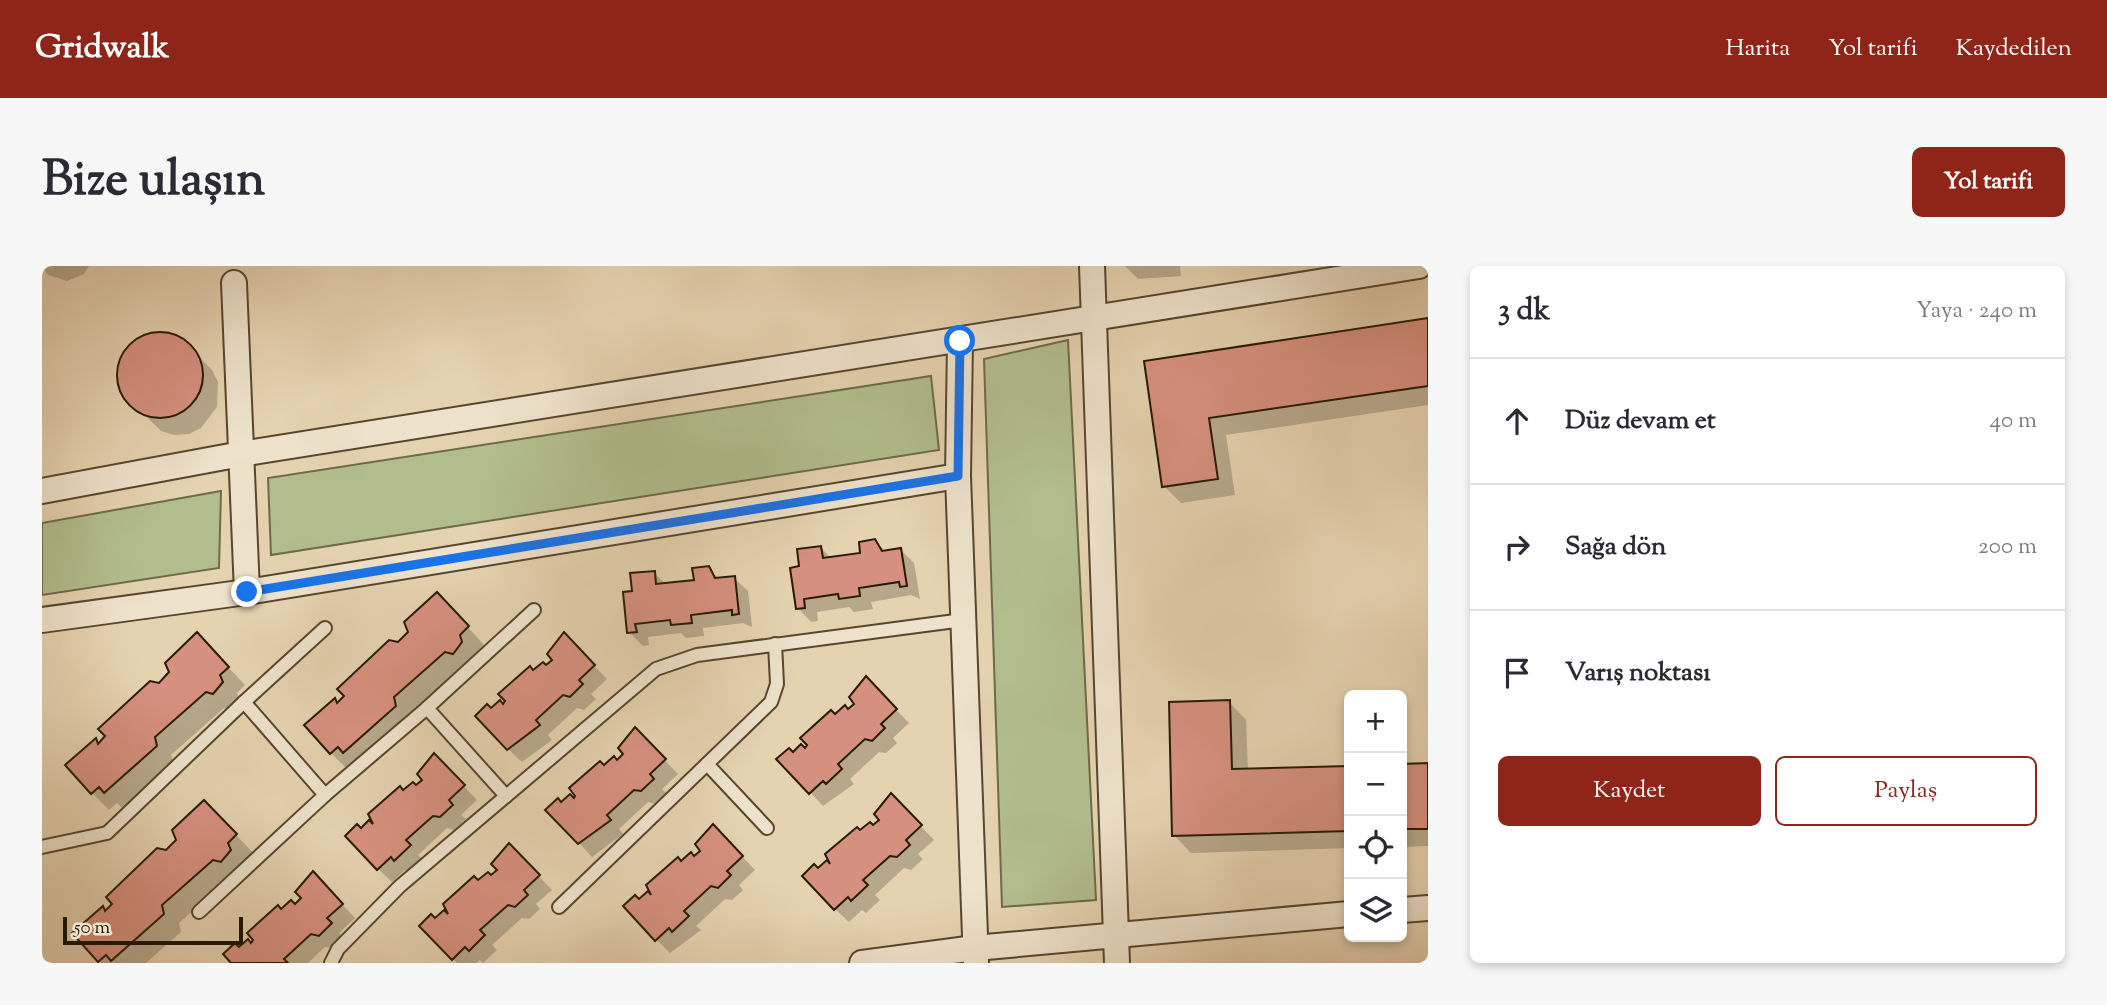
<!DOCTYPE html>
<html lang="tr">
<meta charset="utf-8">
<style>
body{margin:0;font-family:"Sorts Mill Goudy",serif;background:#f7f7f7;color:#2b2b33}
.controls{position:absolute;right:21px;bottom:21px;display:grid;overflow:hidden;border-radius:10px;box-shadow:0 4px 10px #0003}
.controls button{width:63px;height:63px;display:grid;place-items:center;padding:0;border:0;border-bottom:2px solid #e1e1e2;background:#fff;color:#2b2b33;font:35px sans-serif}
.scale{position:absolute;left:21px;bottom:18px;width:180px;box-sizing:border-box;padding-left:7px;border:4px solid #281903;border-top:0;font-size:19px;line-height:24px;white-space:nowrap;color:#281903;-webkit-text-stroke:5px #eee2cc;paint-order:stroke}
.stop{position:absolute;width:21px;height:21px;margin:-16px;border:5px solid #1a73e8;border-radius:50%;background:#fff}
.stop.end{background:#1a73e8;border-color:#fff;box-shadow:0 2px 7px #0008}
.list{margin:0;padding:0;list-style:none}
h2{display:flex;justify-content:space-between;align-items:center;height:91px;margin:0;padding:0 28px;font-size:30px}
h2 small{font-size:23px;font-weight:400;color:#7c7c81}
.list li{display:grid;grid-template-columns:46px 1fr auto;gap:21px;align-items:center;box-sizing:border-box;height:126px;padding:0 28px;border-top:2px solid #e1e1e2}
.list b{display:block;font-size:26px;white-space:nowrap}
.list em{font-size:23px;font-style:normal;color:#7c7c81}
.actions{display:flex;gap:14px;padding:21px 28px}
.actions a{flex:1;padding:16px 0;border:2px solid #8f2418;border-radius:10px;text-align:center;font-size:24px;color:#8f2418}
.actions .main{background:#8f2418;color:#fff}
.icon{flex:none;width:38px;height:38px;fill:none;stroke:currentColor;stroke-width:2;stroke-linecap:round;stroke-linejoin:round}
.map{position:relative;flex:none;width:1386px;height:697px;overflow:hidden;border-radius:10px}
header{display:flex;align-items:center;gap:42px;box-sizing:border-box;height:98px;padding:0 35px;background:#8f2418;color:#fff}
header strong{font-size:33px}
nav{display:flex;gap:38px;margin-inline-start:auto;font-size:24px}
.intro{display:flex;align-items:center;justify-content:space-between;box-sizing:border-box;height:168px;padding:0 42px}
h1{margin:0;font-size:49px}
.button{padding:18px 32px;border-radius:10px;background:#8f2418;color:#fff;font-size:24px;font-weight:700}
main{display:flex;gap:42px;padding:0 42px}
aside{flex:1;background:#fff;border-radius:10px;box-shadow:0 4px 10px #0003}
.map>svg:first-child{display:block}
.green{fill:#b2bd8d;stroke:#6d6b48;stroke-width:2}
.shadow{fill:#0003}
.building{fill:#d6907f;stroke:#281903;stroke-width:2}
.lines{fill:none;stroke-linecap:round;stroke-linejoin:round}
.service-casing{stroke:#57472e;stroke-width:16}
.minor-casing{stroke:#57472e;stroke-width:28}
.service{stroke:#eee2cc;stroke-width:12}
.minor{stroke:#eee2cc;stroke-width:24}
.route{stroke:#1a73e8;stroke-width:9}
</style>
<header>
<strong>Gridwalk</strong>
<nav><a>Harita</a><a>Yol tarifi</a><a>Kaydedilen</a></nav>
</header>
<div class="intro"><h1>Bize ulaşın</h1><a class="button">Yol tarifi</a></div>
<main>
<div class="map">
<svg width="1386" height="697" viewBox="0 0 1386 697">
<rect width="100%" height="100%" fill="#e5d2b0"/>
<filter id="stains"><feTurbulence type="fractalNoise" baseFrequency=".00286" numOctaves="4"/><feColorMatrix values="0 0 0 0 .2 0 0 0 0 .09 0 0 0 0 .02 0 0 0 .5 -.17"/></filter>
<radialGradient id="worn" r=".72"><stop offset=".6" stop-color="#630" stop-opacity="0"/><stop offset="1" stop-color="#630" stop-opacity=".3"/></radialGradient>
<g class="green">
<polygon points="1026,74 1054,634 960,641 942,93"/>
<polygon points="889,110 897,184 229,289 226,212"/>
<polygon points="179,225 177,302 0,329 0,257"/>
</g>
<g class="shadow">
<polygon points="0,0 47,0 42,8 25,15 6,9"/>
<polygon points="1083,0 1138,0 1139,10 1096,13"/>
<polygon points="1386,54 1386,139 1184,169 1193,229 1139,237 1122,220 1104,96"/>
<polygon points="119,68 132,71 152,86 170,104 176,116 175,141 159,162 147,168 132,169 119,165 80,127 78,98 84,86 94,76"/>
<polygon points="833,275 844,286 859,284 872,297 878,333 869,329 829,336 831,343 812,346 807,341 775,346 776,355 769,356 756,342 759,302 779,282 790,293 820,289"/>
<polygon points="666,302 677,313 692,312 706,325 710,361 701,357 661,362 662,370 644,372 639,367 606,371 607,379 601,380 587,366 592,326 612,307 624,318 654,316"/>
<polygon points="412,346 442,379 434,387 437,394 306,504 289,487 293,434 297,438 357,378"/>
<polygon points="523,369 565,413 549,428 554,433 542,444 535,442 506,469 510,474 480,496 466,483 449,444 462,441 491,407 513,394"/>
<polygon points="172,386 203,419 195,427 198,434 189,445 182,442 129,489 132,498 81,543 75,537 67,544 50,527 54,474 57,478 118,419"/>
<polygon points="824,413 867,457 851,472 855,477 844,487 837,486 808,513 812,518 781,540 768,526 751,488 763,484 793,450 815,438"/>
<polygon points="1187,436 1204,454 1206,504 1307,501 1307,582 1149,587 1132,569"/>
<polygon points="593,463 636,508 620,523 624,527 613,538 606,536 577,563 581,568 550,591 537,577 519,539 532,535 562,501 583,488"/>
<polygon points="392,489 435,534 419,549 424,553 412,564 405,562 376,589 381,594 367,607 363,604 350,616 336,603 319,565 336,565 361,527 383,514"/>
<polygon points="1386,499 1386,580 1360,581 1360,500"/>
<polygon points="849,529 892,574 876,588 881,593 869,604 862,602 833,629 838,634 824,647 820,644 807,656 793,643 776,605 793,605 818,567 840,554"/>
<polygon points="180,554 211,587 202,595 205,602 189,610 137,657 139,666 104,697 59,697 32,667 61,642 64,646 125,586"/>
<polygon points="671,560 713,604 697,619 701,624 690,634 683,633 654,660 659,664 628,687 615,674 597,635 614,636 640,598 661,585"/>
<polygon points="467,579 510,624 494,638 498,643 487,653 480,652 450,679 455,684 441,697 438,694 434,697 415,697 380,660 394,655 410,655 436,617 457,604"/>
<polygon points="284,621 313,652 297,667 302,672 291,682 283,681 266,697 192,697 183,688 210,679 240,645"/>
</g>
<g class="building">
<polygon points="1386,52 1386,120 1167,152 1176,213 1120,221 1102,95"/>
<circle cx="118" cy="109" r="43"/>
<polygon points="833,273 840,285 859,282 865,320 858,321 857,316 817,322 818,330 797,333 796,328 762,333 763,342 754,343 748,302 757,300 755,283 779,280 781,292 818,287 817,276"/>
<polygon points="667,300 673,312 693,310 697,348 690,349 690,344 649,349 650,357 629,359 628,354 593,358 595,366 585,367 581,326 590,325 588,307 613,305 614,318 652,314 650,302"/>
<polygon points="395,326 427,360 418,369 420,376 411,388 403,386 352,431 354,440 301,487 296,481 288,488 262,459 293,432 295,437 302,430 295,423 347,374 356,376 366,366 362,356"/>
<polygon points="155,366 187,401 178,409 181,416 171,428 164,426 113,471 115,480 62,527 57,521 49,528 23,499 54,472 56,478 63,470 56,463 108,415 117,417 127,406 123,397"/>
<polygon points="522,366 553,399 537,414 541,418 528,431 521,429 494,454 498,459 465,484 433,450 445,438 449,442 458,434 461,438 463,435 456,428 488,400 491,404 501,396 504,399 510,394 505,388"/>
<polygon points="824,410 855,443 839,458 843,462 830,475 823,473 796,498 800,503 784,518 781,515 767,528 734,493 747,482 751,486 759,478 763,482 765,479 758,472 789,444 793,448 803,439 806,443 812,438 807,431"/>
<polygon points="1188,434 1190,503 1307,500 1307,565 1130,570 1127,436"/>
<polygon points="593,461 624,493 608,508 612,513 599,525 592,524 565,549 569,554 536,578 503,544 516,532 519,536 528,528 532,532 533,530 527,522 558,495 562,499 572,490 575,494 581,488 576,482"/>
<polygon points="392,487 423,519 407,534 411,539 398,551 391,550 364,574 369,579 352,595 349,591 335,604 303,570 315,558 319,562 327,554 331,558 326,548 358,520 361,524 371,516 374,519 380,514 375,508"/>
<polygon points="1386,497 1386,563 1360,563 1360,498"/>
<polygon points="849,527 880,559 864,574 868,579 855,591 848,590 821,614 826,619 809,635 806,631 792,644 760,610 772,598 776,602 785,594 788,598 783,588 815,561 818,564 828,556 831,559 837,554 832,548"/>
<polygon points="162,534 195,568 186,577 189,584 179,596 171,594 120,639 122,648 69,695 64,689 56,696 30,667 61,640 63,645 70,638 64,631 115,582 124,584 134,574 130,564"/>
<polygon points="671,558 701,590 685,605 689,609 676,622 669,620 642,645 647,650 630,666 627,662 613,675 581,640 593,629 597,633 606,625 609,629 604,619 636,591 639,595 649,586 652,590 658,585 653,578"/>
<polygon points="467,577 498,609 482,624 486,629 473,641 466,639 438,664 443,669 427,685 423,681 410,694 377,660 389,648 393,652 402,644 406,648 401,638 432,610 436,614 446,606 449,609 455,604 449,598"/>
<polygon points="271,605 301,638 285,652 290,657 277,670 269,668 242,693 246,697 189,697 181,688 193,677 197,681 206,673 209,677 211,674 205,667 236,639 239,643 249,634 253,638 259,632 253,626"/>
</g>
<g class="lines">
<g class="service-casing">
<g id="service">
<polyline points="202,436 283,362"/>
<polyline points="385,442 492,344"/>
<polyline points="665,498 725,562"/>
<polyline points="0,581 65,567 202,436 283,529 385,442 464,530"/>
<polyline points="517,641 729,436 735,418 733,378"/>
<polyline points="157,646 283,529"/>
<polyline points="289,697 296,683 358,620 614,403 655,389 921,354"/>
</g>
</g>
<g class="minor-casing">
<g id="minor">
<polyline points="1050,0 1075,697"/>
<polyline points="192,17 205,326"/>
<polyline points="918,75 916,210 934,697"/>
<polyline points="0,225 199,188 1377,0"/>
<polyline points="0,354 205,326 916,210"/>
<polyline points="1360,644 1386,642"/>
<polyline points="820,697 933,682 1307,648"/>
</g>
</g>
<use href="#service" class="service"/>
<use href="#minor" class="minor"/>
</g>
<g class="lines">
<polyline class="route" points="205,326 916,210 918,75"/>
</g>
<rect width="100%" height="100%" filter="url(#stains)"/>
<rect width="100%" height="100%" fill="url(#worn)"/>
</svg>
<div class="controls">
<button>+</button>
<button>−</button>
<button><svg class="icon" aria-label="locate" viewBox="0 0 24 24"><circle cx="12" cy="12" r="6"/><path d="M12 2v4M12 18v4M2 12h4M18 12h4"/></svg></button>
<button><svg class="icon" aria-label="layers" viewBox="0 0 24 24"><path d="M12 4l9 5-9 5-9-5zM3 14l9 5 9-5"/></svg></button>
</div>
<div class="scale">50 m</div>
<div class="stop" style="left:918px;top:75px"></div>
<div class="stop end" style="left:205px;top:326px"></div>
</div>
<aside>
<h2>3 dk<small>Yaya · 240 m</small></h2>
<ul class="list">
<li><svg class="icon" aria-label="ahead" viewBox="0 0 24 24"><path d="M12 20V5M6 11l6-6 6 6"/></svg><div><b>Düz devam et</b></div><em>40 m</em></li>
<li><svg class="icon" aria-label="right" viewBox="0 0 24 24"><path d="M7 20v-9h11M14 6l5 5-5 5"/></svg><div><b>Sağa dön</b></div><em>200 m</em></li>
<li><svg class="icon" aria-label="arrive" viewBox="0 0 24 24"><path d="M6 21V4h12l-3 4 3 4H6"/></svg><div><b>Varış noktası</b></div></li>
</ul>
<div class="actions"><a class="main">Kaydet</a><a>Paylaş</a></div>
</aside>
</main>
